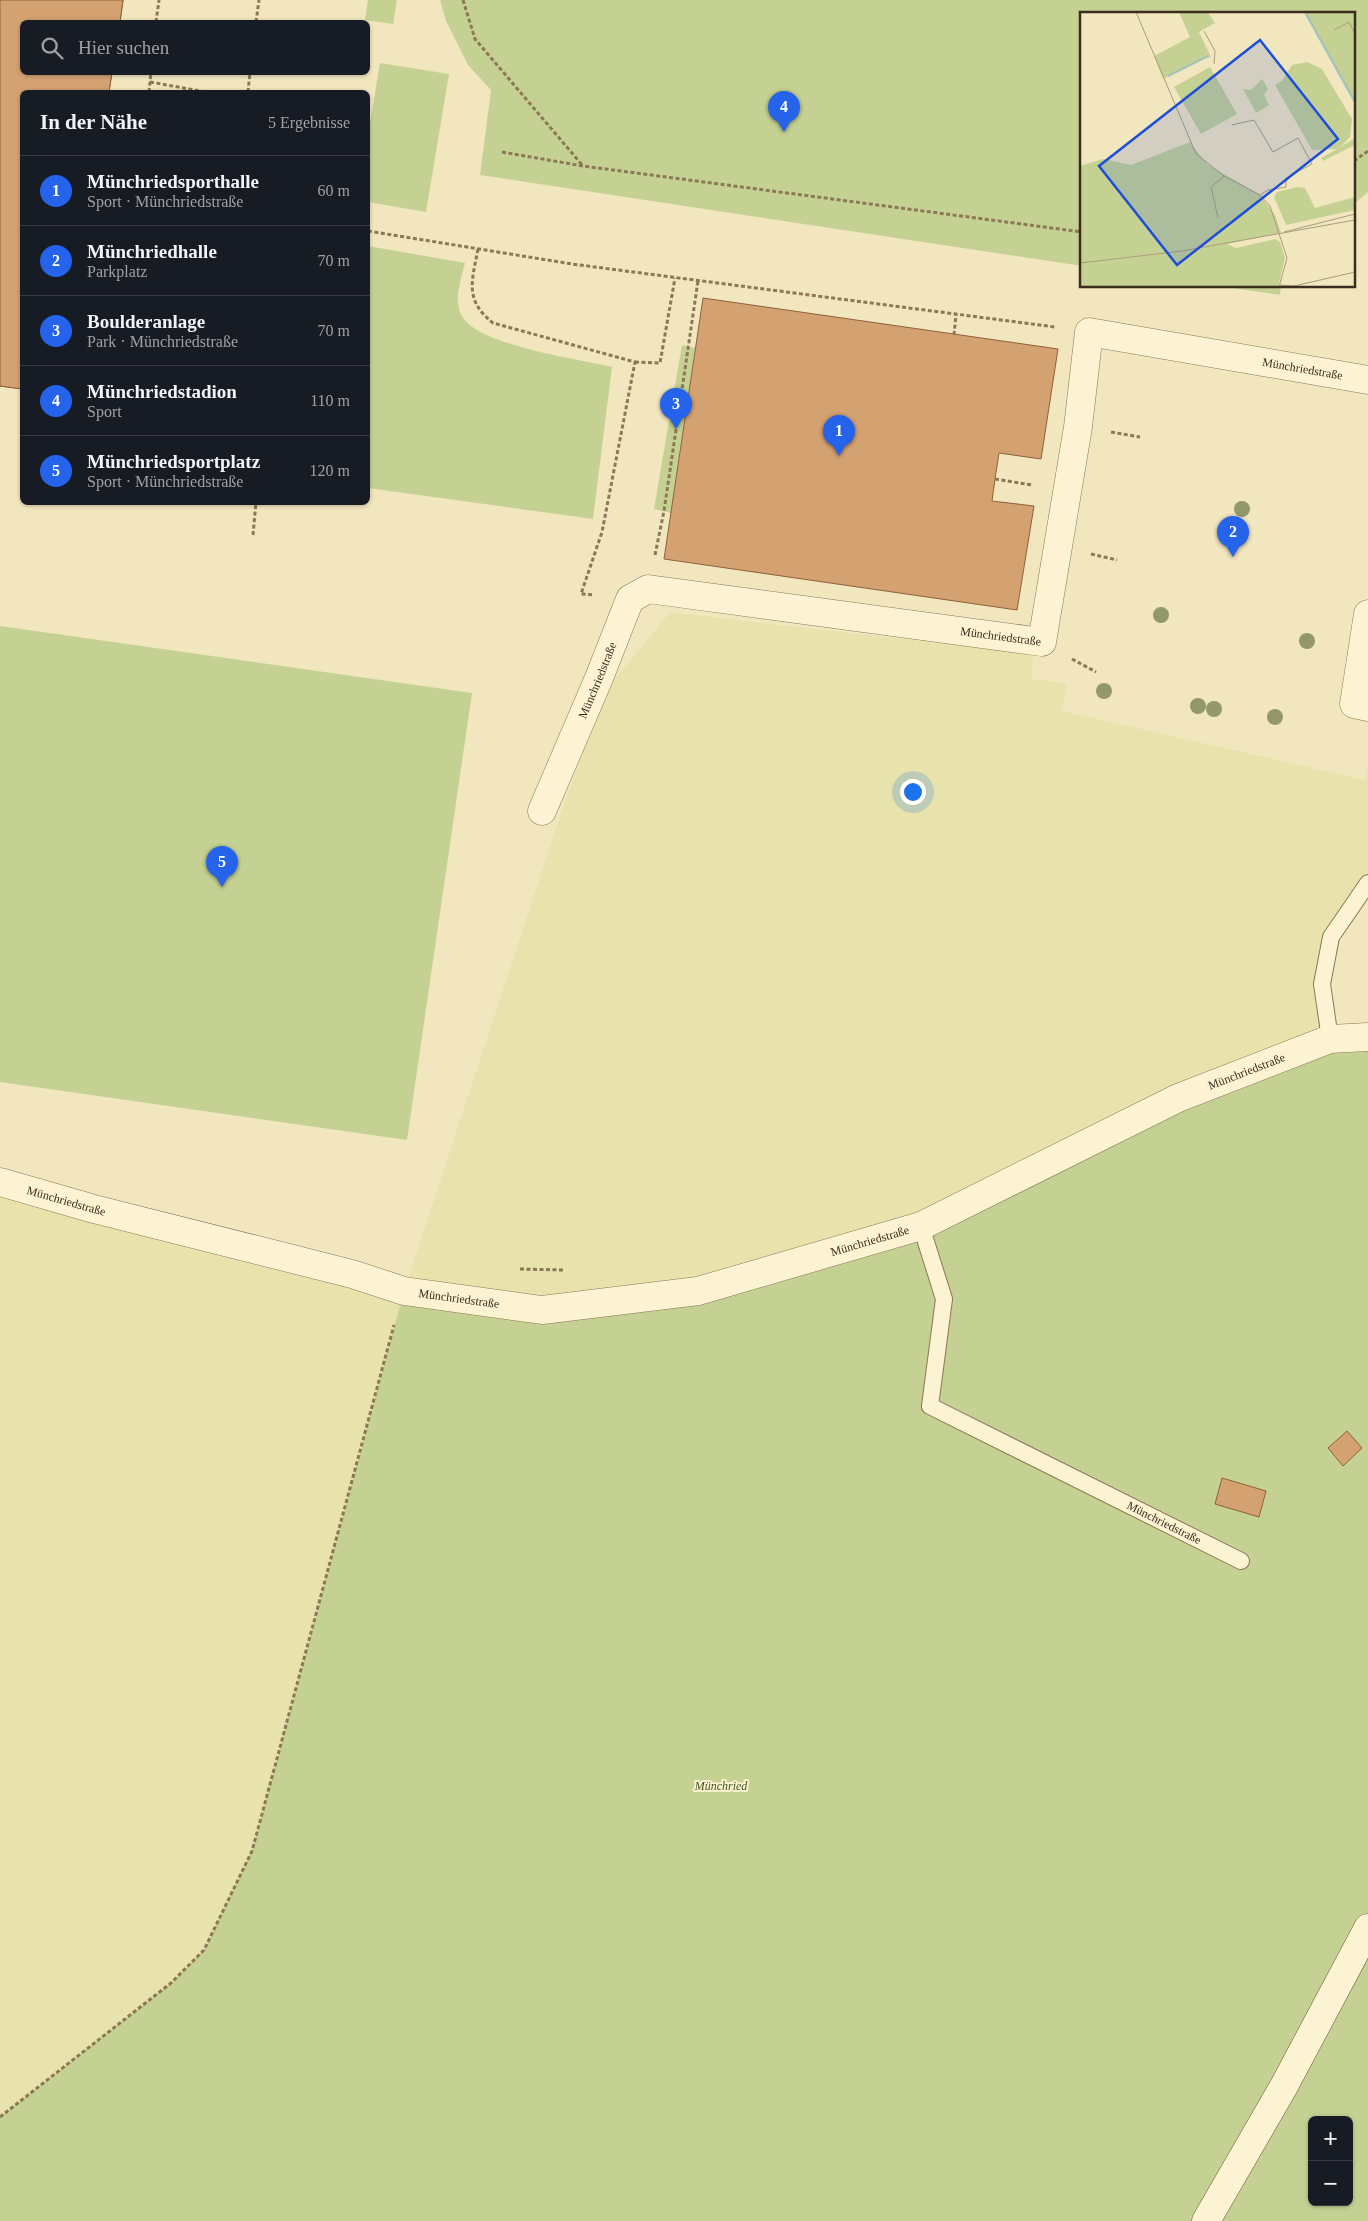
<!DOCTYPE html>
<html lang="de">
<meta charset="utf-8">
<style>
body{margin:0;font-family:"Times New Roman",serif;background:#20242c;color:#f1f3f6}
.controls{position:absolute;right:15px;bottom:15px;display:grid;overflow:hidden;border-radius:8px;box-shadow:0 1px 4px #0004}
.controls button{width:45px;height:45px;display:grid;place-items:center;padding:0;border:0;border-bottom:1px solid #363941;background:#171b24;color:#f1f3f6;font:25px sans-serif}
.you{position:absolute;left:912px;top:791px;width:18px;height:18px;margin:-12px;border:4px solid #fff;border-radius:50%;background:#1a73e8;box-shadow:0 0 0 8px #1a73e833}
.badge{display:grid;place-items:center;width:32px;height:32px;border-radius:50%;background:#2563eb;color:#fff;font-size:16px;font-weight:700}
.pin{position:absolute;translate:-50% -41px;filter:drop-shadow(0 1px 2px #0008)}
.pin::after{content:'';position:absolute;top:26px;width:18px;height:15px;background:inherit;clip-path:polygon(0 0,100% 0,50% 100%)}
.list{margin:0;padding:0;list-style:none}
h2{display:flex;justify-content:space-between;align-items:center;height:65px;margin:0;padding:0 20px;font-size:21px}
h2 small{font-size:16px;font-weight:400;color:#9ea1a6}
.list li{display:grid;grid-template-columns:32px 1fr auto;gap:15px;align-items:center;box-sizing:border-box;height:70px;padding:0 20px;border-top:1px solid #363941}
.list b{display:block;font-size:19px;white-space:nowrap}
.list p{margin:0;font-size:16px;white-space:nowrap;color:#9ea1a6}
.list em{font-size:16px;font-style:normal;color:#9ea1a6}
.icon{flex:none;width:28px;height:28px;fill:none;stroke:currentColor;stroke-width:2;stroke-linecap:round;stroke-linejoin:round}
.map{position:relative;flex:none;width:1368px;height:2221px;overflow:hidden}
.search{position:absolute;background:#171b24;box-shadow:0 1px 4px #0004;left:20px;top:20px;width:350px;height:55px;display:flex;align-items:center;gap:12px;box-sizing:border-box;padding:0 18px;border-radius:8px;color:#9ea1a6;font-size:19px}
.panel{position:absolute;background:#171b24;box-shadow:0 1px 4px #0004;left:20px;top:90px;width:350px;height:415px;border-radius:8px}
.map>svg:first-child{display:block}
.farmland{fill:#e8e3ac}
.green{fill:#c5d192;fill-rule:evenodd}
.building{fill:#d4a171;stroke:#8e6139}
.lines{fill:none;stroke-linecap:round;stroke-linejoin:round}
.lane-casing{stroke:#8c7756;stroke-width:18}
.street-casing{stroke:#8c7756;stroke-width:29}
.secondary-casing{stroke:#6e5739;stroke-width:29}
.path{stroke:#8c7756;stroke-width:3;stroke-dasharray:4 2.5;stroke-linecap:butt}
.lane{stroke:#fcf3d3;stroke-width:16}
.street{stroke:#fcf3d3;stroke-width:28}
.secondary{stroke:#fcf3d3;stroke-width:28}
.tree{fill:#939868}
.labels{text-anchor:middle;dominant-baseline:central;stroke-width:4;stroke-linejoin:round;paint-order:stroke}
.street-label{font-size:12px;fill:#3a2d1c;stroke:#f9f0cf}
.park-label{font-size:12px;font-style:italic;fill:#465920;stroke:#f9f0cf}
.inset-river{fill:none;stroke:#a3c3bc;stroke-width:2.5}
.inset-road{fill:none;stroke:#a89c7e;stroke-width:1}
.view{fill:#1d4ed8;fill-opacity:0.15;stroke:#1d4ed8;stroke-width:2.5}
.inset-edge{fill:none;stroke:#3a2d1c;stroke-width:2.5}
</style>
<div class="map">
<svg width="1368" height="2221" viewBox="0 0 1368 2221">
<rect width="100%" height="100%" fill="#f2e6bf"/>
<polygon class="farmland" points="670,612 1033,654 1032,679 1067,683 1062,711 1365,780 1368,767 1368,883 1331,937 1322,984 1330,1039 1001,1185 698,1291 542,1310 404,1291 252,1851 204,1950 171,1983 0,2117 0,1182 404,1291 562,810 605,691"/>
<g class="green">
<polygon points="368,0 397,0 393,24 365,20"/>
<polygon points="440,0 1368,0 1368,192 1354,204 1354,14 1082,14 1082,266 480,175 491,90 468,65 446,21"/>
<polygon points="380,63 449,74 426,212 368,202 368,135"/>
<path d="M368,246l97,17c-4,16 -13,41 -1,56 20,27 114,40 148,48l-19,152 -225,-31z"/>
<polygon points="1220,286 1281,286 1280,295"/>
<polygon points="682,345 695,348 671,513 654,509"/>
<polygon points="0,626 472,693 407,1140 0,1082"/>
<path d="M1368,1037v1184h-1368v-104l171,-134 33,-33 48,-99 152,-560 138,19 156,-19 223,-65 257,-128zM1312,2120h37v82h-37z"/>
</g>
<g class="building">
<polygon points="0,0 123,0 120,22 22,22 22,72 112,72 109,92 22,92 22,389 0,386"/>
<polygon points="0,0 123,0 120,22 22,22 22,72 112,72 109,92 22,92 22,389 0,386"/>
<polygon points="703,298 1058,349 1041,459 999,453 995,479 992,501 1034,506 1017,610 664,559"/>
<polygon points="1347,1431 1362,1448 1343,1466 1328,1448"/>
<polygon points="1222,1478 1266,1491 1259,1517 1215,1504"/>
</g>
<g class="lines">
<g class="lane-casing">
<g id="lane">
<polyline points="1330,1039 1322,984 1331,937 1368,883"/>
<path id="s1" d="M921,1226l23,73 -14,107 311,155"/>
</g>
</g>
<g class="street-casing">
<g id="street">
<polyline points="1368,614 1354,704 1368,707"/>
<path id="s2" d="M542,811l57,-133 31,-79 18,-10 394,53 36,-215 11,-95 279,48"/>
<path id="s3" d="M0,1182l94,27 258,65 52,17 138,19 156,-19 223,-65 257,-128 152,-59 38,-2"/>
</g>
</g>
<g class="secondary-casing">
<polyline id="secondary" points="1206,2221 1284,2086 1368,1928"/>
</g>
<g class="path">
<polyline points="463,0 475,39 583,166"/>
<polyline points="156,22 159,0"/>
<polyline points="256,22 259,0"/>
<polyline points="150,82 206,92"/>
<polyline points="149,92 151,72"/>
<polyline points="248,92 250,72"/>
<polyline points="502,152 583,166 1082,232"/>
<polyline points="1354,161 1368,151"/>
<polyline points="368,231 572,264 1055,327"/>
<path d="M478,249c-6,32 -14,51 15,74l142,39 -33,170 -21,62 13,1"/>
<polyline points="954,335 956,315"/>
<polyline points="635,362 660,363 675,278"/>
<polyline points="1111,432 1140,437"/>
<polyline points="995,479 1032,485"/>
<polyline points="253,535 256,502"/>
<polyline points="1091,554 1117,560"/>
<polyline points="655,555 664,511 698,281"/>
<polyline points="1072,659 1096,672"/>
<polyline points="520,1269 564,1270"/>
<polyline points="0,2117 171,1983 204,1950 252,1851 394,1325"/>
</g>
<use href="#lane" class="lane"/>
<use href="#street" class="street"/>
<use href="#secondary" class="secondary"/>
</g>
<g class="tree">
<circle cx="1242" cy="509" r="8"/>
<circle cx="1161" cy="615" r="8"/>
<circle cx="1307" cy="641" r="8"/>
<circle cx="1104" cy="691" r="8"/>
<circle cx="1198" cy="706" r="8"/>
<circle cx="1214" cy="709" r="8"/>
<circle cx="1275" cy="717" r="8"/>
</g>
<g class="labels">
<g class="street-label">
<text stroke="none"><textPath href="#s2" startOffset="1178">Münchriedstraße</textPath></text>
<text stroke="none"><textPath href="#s2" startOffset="606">Münchriedstraße</textPath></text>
<text stroke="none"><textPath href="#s2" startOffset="142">Münchriedstraße</textPath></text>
<text stroke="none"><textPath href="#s3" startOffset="1308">Münchriedstraße</textPath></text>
<text stroke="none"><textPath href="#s3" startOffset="69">Münchriedstraße</textPath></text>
<text stroke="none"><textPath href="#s3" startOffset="894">Münchriedstraße</textPath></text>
<text stroke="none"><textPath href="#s3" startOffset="474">Münchriedstraße</textPath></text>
<text stroke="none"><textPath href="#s1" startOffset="446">Münchriedstraße</textPath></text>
</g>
<g class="park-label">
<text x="721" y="1786">Münchried</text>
</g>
</g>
<g transform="translate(1080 12)">
<rect width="275" height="275" fill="#f2e6bf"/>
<path d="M99,0h29l7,11 -16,9 12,25 -16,5 -32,17 -9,-23 36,-19zM225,0h50v90l-48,-87zM227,50l15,7 30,50 -2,18 -11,11 16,-10v7l-32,16 -2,-3 16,-9 -25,1 -37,-65 7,-4 10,-16zM130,55l27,47 -36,20 -27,-47zM182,67l6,10 -4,5 5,11 -13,8 -13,-24 8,1zM110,130l17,22 53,31 15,20 6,18 -54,11 9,4 39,-9 5,3 5,16 -7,29h-198v-121l23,-7 28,6zM218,175l7,1 10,20 40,-11v13l-69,15 -12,-28 3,-5z" fill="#c5d192"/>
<path class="inset-river" d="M225,0l50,90M88,64l40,-20"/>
<path class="inset-road" d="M56,0l60,142 28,22 36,19 10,11 17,52 -8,29M254,18l15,-8 6,12M124,19l11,20 -1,13M152,113l22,-5 19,32 25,-14 14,26 -26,14v9l-18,3 -8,5M138,206l-7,-31 13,-11M204,220l71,-18M0,251l102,-12 173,-31M200,273l14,1 61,-14"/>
<path class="view" d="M180,28l78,99 -161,126 -78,-99z"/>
<rect width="275" height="275" class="inset-edge"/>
</g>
</svg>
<div class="controls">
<button>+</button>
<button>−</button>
</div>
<div class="you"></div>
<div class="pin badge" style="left:839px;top:456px">1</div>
<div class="pin badge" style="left:1233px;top:557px">2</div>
<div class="pin badge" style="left:676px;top:429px">3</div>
<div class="pin badge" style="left:784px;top:132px">4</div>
<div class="pin badge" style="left:222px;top:887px">5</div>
<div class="search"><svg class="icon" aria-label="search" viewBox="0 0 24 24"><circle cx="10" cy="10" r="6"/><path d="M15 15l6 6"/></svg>Hier suchen</div>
<section class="panel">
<h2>In der Nähe<small>5 Ergebnisse</small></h2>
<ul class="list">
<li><span class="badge">1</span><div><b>Münchriedsporthalle</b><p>Sport · Münchriedstraße</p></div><em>60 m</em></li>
<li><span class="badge">2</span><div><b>Münchriedhalle</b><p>Parkplatz</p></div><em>70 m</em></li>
<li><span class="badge">3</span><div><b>Boulderanlage</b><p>Park · Münchriedstraße</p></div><em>70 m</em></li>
<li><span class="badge">4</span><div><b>Münchriedstadion</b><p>Sport</p></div><em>110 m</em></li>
<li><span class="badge">5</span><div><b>Münchriedsportplatz</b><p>Sport · Münchriedstraße</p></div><em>120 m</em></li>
</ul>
</section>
</div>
